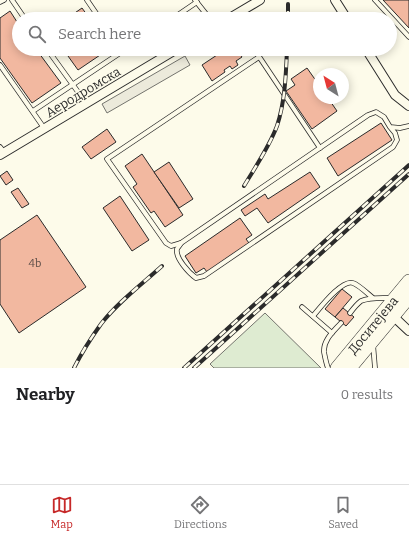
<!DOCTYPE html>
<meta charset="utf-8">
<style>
body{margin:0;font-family:Bitter,serif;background:#f2f2f2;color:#202124}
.compass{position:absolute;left:313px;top:68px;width:36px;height:36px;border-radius:50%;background:#fff;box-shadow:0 2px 10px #0003;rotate:324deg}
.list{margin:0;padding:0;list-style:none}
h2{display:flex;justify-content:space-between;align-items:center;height:52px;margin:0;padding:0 16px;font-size:17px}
h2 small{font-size:13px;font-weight:400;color:#757577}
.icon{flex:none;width:22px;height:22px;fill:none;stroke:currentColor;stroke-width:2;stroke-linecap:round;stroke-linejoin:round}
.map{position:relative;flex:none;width:409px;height:368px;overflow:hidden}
.search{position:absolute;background:#fff;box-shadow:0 2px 10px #0003;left:12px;right:12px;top:12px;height:44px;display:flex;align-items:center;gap:10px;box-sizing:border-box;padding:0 14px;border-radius:22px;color:#757577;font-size:15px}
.sheet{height:116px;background:#fff}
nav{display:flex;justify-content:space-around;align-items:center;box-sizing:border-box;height:56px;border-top:1px solid #e0e0e0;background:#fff;font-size:11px;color:#757577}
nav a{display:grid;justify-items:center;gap:2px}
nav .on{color:#c62828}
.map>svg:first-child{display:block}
.green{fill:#deebd1;stroke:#74746e}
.parking{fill:#eceadb;stroke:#74746e}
.building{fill:#f2b8a0;stroke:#2b2b2b}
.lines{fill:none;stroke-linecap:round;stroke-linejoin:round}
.lane-casing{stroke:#2b2b2b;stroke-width:5.5}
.street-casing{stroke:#2b2b2b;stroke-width:10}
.primary-casing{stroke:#2b2b2b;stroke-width:14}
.lane{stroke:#fdfbea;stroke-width:4}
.street{stroke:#fdfbea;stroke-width:8}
.primary{stroke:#fdfbea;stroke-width:13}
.rail-casing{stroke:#2b2b2b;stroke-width:4}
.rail{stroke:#fdfbea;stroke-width:2.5;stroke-dasharray:8;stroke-linecap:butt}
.labels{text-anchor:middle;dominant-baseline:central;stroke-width:3;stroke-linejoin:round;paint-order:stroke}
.number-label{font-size:11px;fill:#5d4e48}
.street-label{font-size:13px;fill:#2b2b2b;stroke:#fdfbea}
</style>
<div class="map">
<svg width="409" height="368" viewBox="0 0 409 368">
<rect width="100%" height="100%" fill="#fdfbea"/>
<polygon class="green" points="265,313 321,368 214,368 210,364"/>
<polygon class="parking" points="185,56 190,65 107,113 102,104"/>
<g class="building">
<polygon points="383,0 409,0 409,28"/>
<polygon points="82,8 90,19 66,19"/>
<polygon points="10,11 19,25 19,49 36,49 61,83 32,103 0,58 0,18"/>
<polygon points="63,49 109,49 78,70"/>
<polygon points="222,49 238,49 237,50 242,57 236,61 238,65 232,69 230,66 224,70 225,72 212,81 202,65 223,51"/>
<polygon points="307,68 319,85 319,98 328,98 337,111 312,129 286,91 295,85 291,79"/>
<polygon points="381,123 392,140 338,176 327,158"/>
<polygon points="107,129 116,142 91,159 82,147"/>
<polygon points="142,154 183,215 165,227 154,211 151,213 133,187 137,184 125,166"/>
<polygon points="169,162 193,199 179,208 154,172"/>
<polygon points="7,171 13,180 6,185 0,176"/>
<polygon points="310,172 320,187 268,223 257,208 245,216 241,210 265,194 268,199"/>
<polygon points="18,188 29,204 22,208 11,192"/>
<polygon points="120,196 149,240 132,251 103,208"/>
<polygon points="37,215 86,287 19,333 0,304 0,240"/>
<polygon points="240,218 252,235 246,239 249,243 207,272 204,268 196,273 185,256"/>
<polygon points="342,289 352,297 335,317 325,309"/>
<polygon points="343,308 354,317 346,326 335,317"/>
</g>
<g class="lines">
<g class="lane-casing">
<g id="lane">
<polyline points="12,0 25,19"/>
<polyline points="87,0 100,19"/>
<polyline points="195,0 210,19"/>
<polyline points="375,0 409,37"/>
<polyline points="0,2 4,0"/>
<polyline points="172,19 197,2"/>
<polyline points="47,49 86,103"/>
<polyline points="254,49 320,148"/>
<polyline points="0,65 44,128"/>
<polyline points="33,111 126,49"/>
<path d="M390,127l5,6 2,7 -4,7 -189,129 -8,2c-7,-5 -21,-20 -19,-29 1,-2 3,-4 4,-6l187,-128 8,-3 8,5 6,10 10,1 9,-2"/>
<polyline points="0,147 4,152"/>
<polyline points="181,243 171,246 166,243 107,159 259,57"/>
<polyline points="302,307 332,333"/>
<path d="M350,313c3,-4 7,-9 11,-12 9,-4 20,-3 30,-3"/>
<path d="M313,316c7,-8 29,-37 40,-33 6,2 15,11 20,15"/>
<polyline points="373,344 375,368"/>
<path d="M328,368c-2,-5 -3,-11 -4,-16 -1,-12 10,-21 17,-29"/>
</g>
</g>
<g class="street-casing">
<g id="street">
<polyline points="335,0 347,19"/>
<polyline points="228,19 260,0"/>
<polyline points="366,49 395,95 409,106"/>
<polyline points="0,155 177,49"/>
<polyline points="393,316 409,331"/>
</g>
</g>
<g class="primary-casing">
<g id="primary">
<path id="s1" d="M337,368l72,-87"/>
<polyline points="350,368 409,297"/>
</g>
</g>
<use href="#lane" class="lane"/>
<use href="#street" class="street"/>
<use href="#primary" class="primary"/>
<g class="rail-casing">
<g id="rail">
<polyline points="288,19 288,4"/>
<path d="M244,186c12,-20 25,-39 33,-60 8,-24 9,-52 10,-77"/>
<path d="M74,368c8,-16 17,-30 27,-44 17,-22 40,-39 61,-58"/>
<polyline points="184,368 409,165"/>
<polyline points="194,368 409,174"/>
</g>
</g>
<use href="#rail" class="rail"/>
</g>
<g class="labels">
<g class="number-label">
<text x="35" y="263">4b</text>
</g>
<g class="street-label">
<text transform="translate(83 92) rotate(-31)">Аеродромска</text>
<text stroke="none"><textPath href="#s1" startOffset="56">Доситејева</textPath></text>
</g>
</g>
</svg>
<svg class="compass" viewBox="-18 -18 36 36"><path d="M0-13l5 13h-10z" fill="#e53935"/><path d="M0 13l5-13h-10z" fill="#757577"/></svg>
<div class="search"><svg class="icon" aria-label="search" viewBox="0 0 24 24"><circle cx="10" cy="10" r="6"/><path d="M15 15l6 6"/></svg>Search here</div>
</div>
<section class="sheet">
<h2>Nearby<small>0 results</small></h2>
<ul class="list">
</ul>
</section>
<nav>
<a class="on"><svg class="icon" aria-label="map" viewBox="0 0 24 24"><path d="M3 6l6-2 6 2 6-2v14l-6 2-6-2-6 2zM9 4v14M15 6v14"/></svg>Map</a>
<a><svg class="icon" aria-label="directions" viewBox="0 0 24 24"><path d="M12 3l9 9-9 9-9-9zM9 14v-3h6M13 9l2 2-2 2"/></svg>Directions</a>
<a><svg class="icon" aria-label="saved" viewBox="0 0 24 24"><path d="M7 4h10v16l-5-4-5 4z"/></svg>Saved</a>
</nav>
